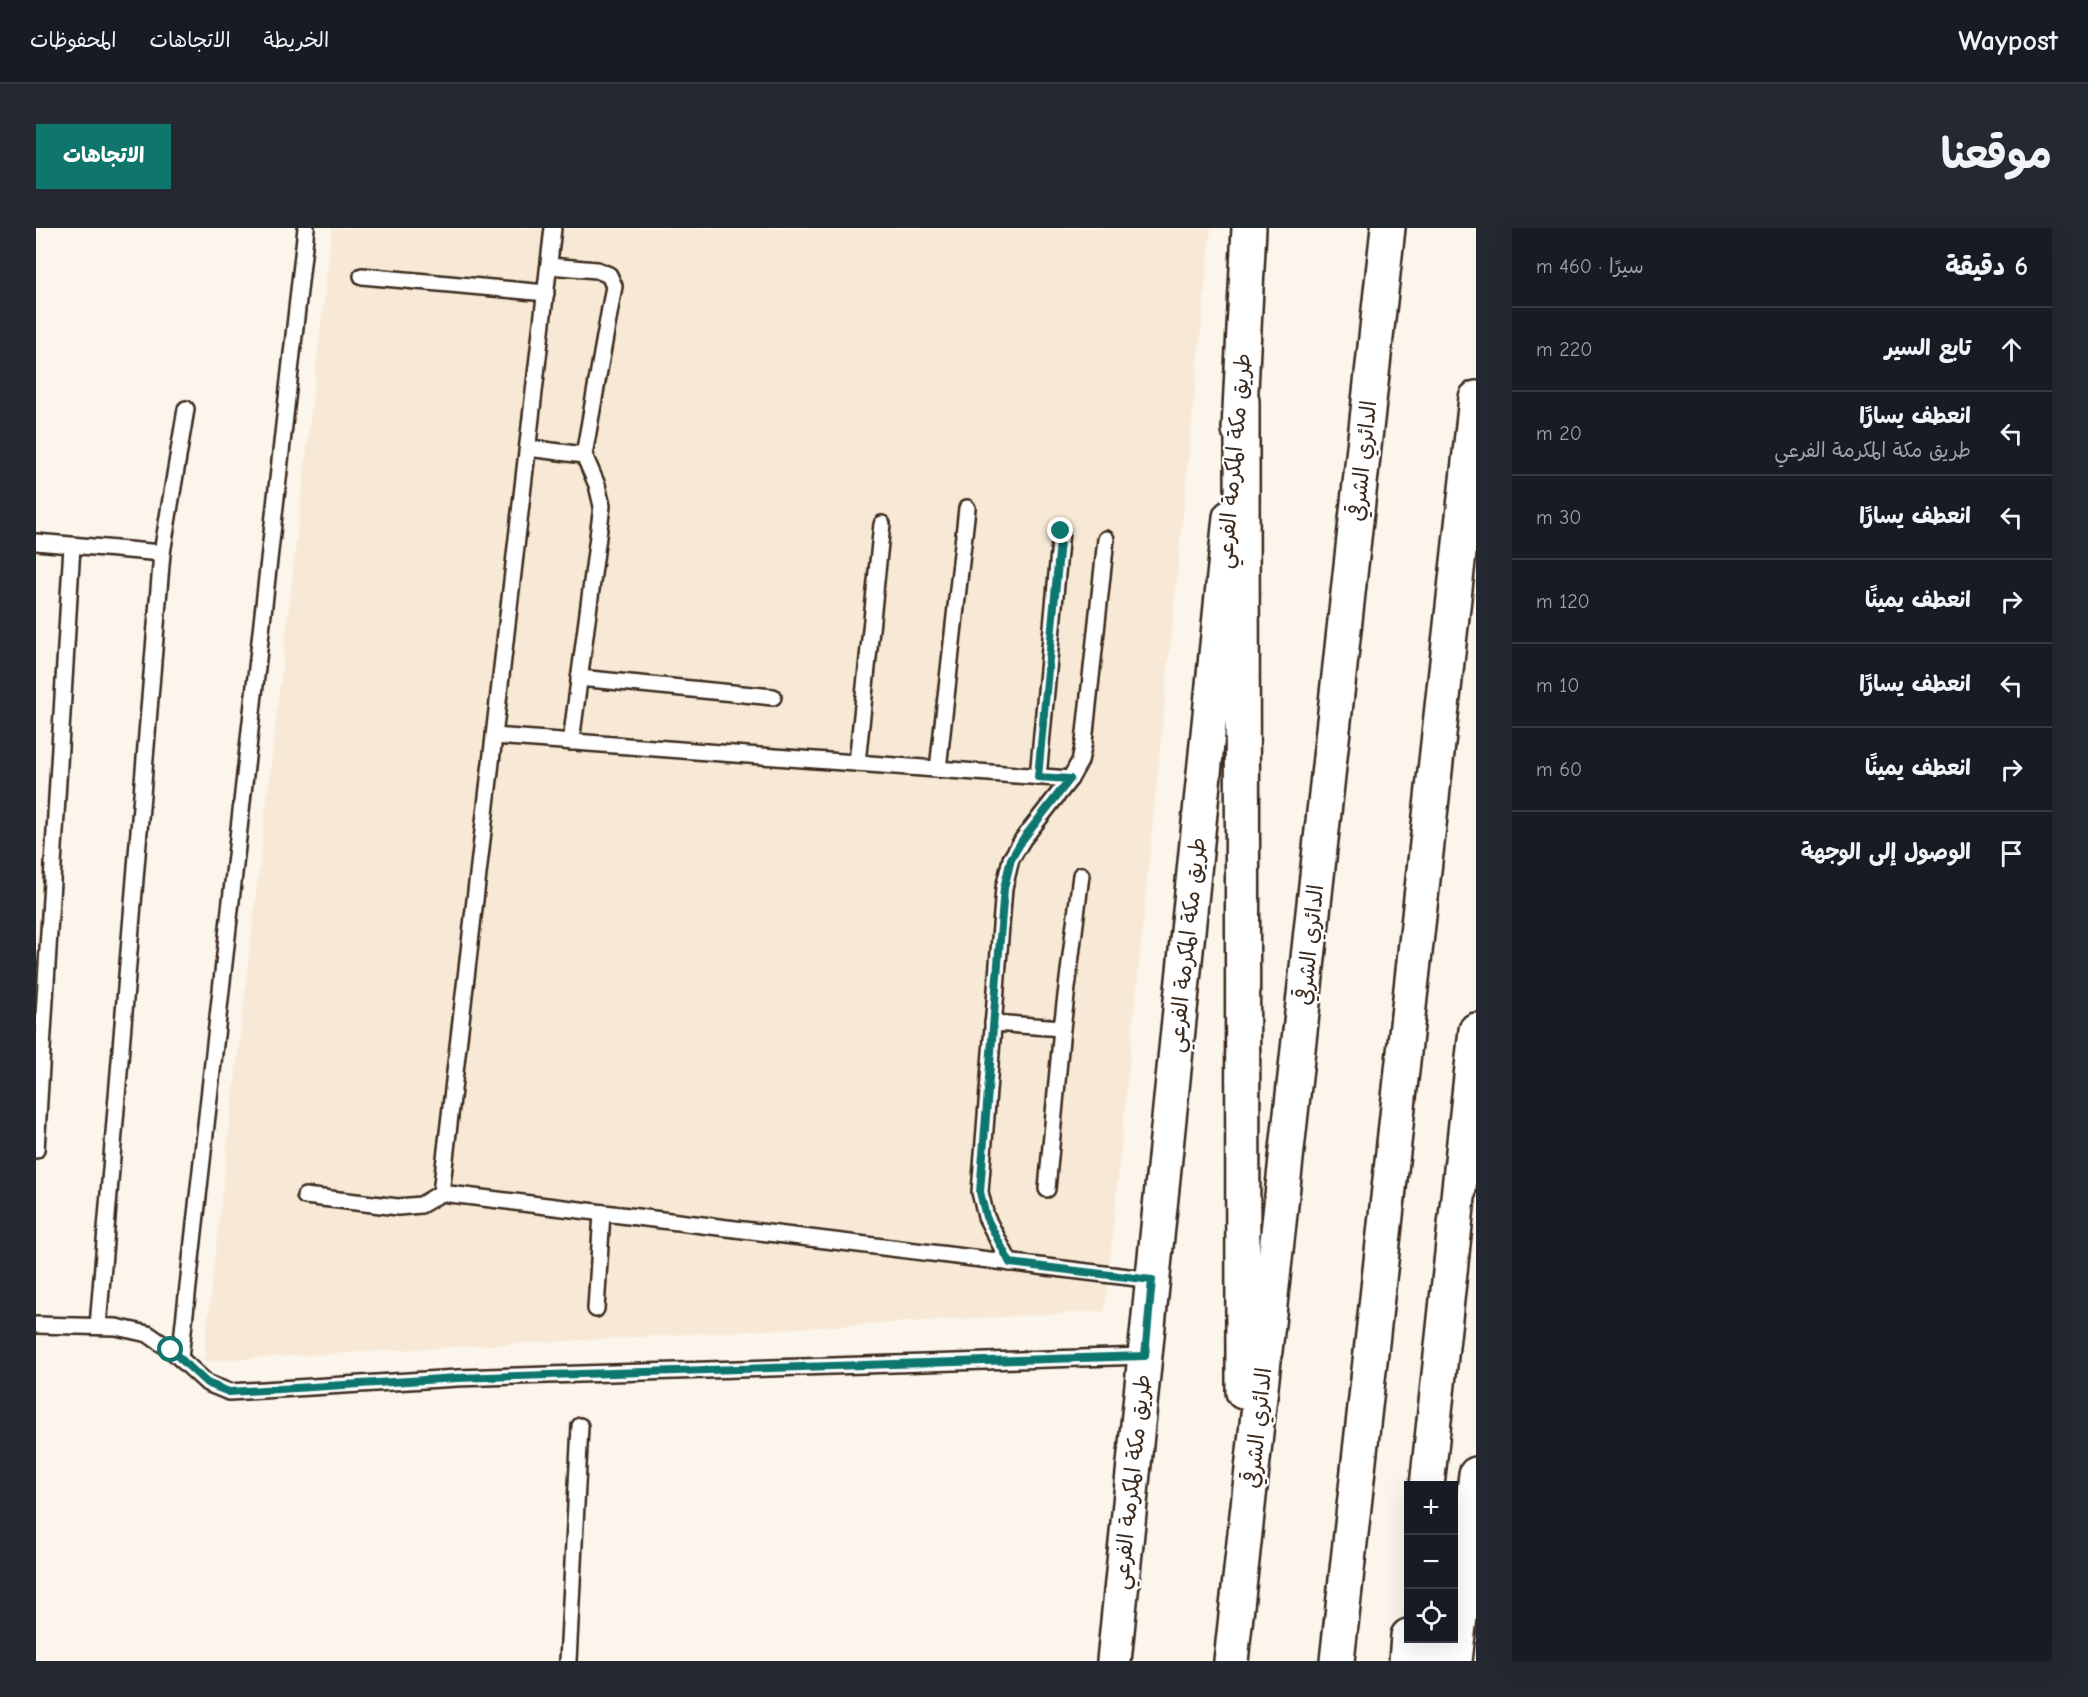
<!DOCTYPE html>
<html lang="ar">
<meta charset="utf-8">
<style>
body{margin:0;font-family:"Comic Neue","Playpen Sans Arabic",sans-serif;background:#242831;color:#f1f3f6;direction:rtl}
.controls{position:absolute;right:18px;bottom:18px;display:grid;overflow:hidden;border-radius:0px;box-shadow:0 6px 24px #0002}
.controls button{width:54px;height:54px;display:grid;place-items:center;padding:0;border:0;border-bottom:2px solid #363941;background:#171b24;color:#f1f3f6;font:30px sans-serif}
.stop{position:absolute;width:18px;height:18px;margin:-14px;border:4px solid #0f766e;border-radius:50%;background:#fff}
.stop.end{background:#0f766e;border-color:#fff;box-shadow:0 2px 6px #0008}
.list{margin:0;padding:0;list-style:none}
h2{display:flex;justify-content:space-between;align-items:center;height:78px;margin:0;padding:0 24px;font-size:26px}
h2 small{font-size:20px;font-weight:400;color:#9ea1a6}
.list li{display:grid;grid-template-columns:39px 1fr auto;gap:18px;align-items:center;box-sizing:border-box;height:84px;padding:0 24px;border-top:2px solid #363941}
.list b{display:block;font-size:22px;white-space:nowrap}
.list p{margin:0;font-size:20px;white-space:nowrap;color:#9ea1a6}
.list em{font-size:20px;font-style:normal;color:#9ea1a6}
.icon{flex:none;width:33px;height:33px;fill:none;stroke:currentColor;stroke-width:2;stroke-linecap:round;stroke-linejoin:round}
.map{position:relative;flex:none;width:1440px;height:1433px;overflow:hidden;direction:ltr;border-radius:0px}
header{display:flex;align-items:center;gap:36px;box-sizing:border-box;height:84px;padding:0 30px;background:#171b24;border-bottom:2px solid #363941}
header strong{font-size:28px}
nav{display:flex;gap:33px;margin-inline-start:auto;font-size:21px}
.intro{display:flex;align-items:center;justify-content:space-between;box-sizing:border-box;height:144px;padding:0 36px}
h1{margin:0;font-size:42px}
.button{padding:15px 27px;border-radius:0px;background:#0f766e;color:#fff;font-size:21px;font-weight:700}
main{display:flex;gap:36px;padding:0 36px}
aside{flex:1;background:#171b24;border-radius:0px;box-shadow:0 6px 24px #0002}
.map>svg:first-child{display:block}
.built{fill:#f7e9d5}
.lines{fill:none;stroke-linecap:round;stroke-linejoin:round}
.lane-casing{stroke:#3b2a1e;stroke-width:20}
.secondary-casing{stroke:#3b2a1e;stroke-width:38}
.primary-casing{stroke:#3b2a1e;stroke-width:38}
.highway-casing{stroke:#3b2a1e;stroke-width:38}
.lane{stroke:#fff;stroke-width:15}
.secondary{stroke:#fff;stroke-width:33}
.primary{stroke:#fff;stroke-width:33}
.highway{stroke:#fff;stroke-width:33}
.route{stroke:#0f766e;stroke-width:8}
.labels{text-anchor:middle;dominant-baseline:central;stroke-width:4.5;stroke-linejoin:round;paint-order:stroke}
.street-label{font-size:22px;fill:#3b2a1e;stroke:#fff}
</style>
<header>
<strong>Waypost</strong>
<nav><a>الخريطة</a><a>الاتجاهات</a><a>المحفوظات</a></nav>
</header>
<div class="intro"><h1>موقعنا</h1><a class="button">الاتجاهات</a></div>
<main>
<aside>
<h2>6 دقيقة<small>سيرًا · 460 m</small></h2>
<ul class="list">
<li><svg class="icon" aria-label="ahead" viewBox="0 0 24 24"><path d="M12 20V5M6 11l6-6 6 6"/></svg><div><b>تابع السير</b></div><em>220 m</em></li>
<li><svg class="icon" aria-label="left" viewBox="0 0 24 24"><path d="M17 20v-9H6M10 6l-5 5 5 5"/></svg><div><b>انعطف يسارًا</b><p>طريق مكة المكرمة الفرعي</p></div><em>20 m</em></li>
<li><svg class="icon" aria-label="left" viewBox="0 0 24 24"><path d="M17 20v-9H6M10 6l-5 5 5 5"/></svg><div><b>انعطف يسارًا</b></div><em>30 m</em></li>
<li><svg class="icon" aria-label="right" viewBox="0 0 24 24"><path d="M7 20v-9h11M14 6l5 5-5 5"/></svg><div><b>انعطف يمينًا</b></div><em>120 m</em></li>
<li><svg class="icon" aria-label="left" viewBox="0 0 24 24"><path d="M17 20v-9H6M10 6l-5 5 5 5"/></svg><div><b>انعطف يسارًا</b></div><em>10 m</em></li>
<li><svg class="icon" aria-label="right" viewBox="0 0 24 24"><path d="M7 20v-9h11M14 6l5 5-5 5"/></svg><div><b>انعطف يمينًا</b></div><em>60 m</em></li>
<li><svg class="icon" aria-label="arrive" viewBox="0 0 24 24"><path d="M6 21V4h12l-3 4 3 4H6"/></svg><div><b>الوصول إلى الوجهة</b></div></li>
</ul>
</aside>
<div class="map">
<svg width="1440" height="1433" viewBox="0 0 1440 1433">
<rect width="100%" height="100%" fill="#fbf5ec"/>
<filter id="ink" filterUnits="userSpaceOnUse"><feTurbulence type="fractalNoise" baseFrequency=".0167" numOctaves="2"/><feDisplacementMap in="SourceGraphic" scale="12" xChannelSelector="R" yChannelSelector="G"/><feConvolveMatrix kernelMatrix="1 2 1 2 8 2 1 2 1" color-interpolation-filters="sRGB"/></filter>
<g filter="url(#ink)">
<polygon class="built" points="296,0 1175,0 1069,1083 167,1133"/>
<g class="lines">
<g class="lane-casing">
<g id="lane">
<polyline points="517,0 405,965 1117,1052"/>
<polyline points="513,38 561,42 573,47 578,58 548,227"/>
<polyline points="326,48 510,65"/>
<polyline points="492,220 548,227 561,257 566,278 535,514"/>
<polyline points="0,314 126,325"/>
<polyline points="543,450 737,469"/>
<polyline points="458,508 1034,551"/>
<polyline points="821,535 846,296"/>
<polyline points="902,541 931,280"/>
<polyline points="1002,549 1025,303"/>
<polyline points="957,795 1026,800"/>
<polyline points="0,922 36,318"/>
<polyline points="1011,961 1026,800 1045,647"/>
<polyline points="269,968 362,979 385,977 405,965"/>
<polyline points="974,1035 950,989 944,964 968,660 975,631 987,611 1034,551 1044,533 1048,514 1070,311"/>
<polyline points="560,1081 566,985"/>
<polyline points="0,1097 80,1099 112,1106 135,1122 171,1155 193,1164 421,1150 1109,1128"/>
<polyline points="62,1098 126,325 150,181"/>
<polyline points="144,1130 270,0"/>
<polyline points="532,1433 544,1198"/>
</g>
</g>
<g class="secondary-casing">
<polyline id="secondary" points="1419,1433 1440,1246"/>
</g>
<g class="primary-casing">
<g id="primary">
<polyline points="1203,202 1213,0"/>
<polyline points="1391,1258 1440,802"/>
<polyline points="1078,1433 1194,289"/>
<polyline points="1370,1433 1372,1408"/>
<polyline points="1398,1433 1398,1410"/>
</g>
</g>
<g class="highway-casing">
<g id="highway">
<polyline points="1206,173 1207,1164"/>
<polyline points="1195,1433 1352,0"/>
<polyline points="1301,1433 1440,170"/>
</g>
</g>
<use href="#lane" class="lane"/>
<use href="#secondary" class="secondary"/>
<use href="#primary" class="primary"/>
<use href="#highway" class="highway"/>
</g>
</g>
<g class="lines" filter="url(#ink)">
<polyline class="route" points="135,1122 171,1155 193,1164 421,1150 1109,1128 1116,1052 974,1035 950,989 944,964 968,660 975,631 987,611 1034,551 1002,549 1025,303"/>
</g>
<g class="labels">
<g class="street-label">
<text transform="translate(1198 233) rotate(-85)">طريق مكة المكرمة الفرعي</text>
<text transform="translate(1327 233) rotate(-84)">الدائري الشرقي</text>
<text transform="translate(1151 717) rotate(-84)">طريق مكة المكرمة الفرعي</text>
<text transform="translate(1274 717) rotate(-84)">الدائري الشرقي</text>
<text transform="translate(1222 1200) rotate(-84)">الدائري الشرقي</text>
<text transform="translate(1096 1254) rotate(-84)">طريق مكة المكرمة الفرعي</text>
</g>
</g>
</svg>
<div class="controls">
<button>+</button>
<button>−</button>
<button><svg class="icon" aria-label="locate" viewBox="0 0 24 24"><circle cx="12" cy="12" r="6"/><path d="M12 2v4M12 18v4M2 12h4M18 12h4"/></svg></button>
</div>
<div class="stop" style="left:135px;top:1122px"></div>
<div class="stop end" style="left:1025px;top:303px"></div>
</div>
</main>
